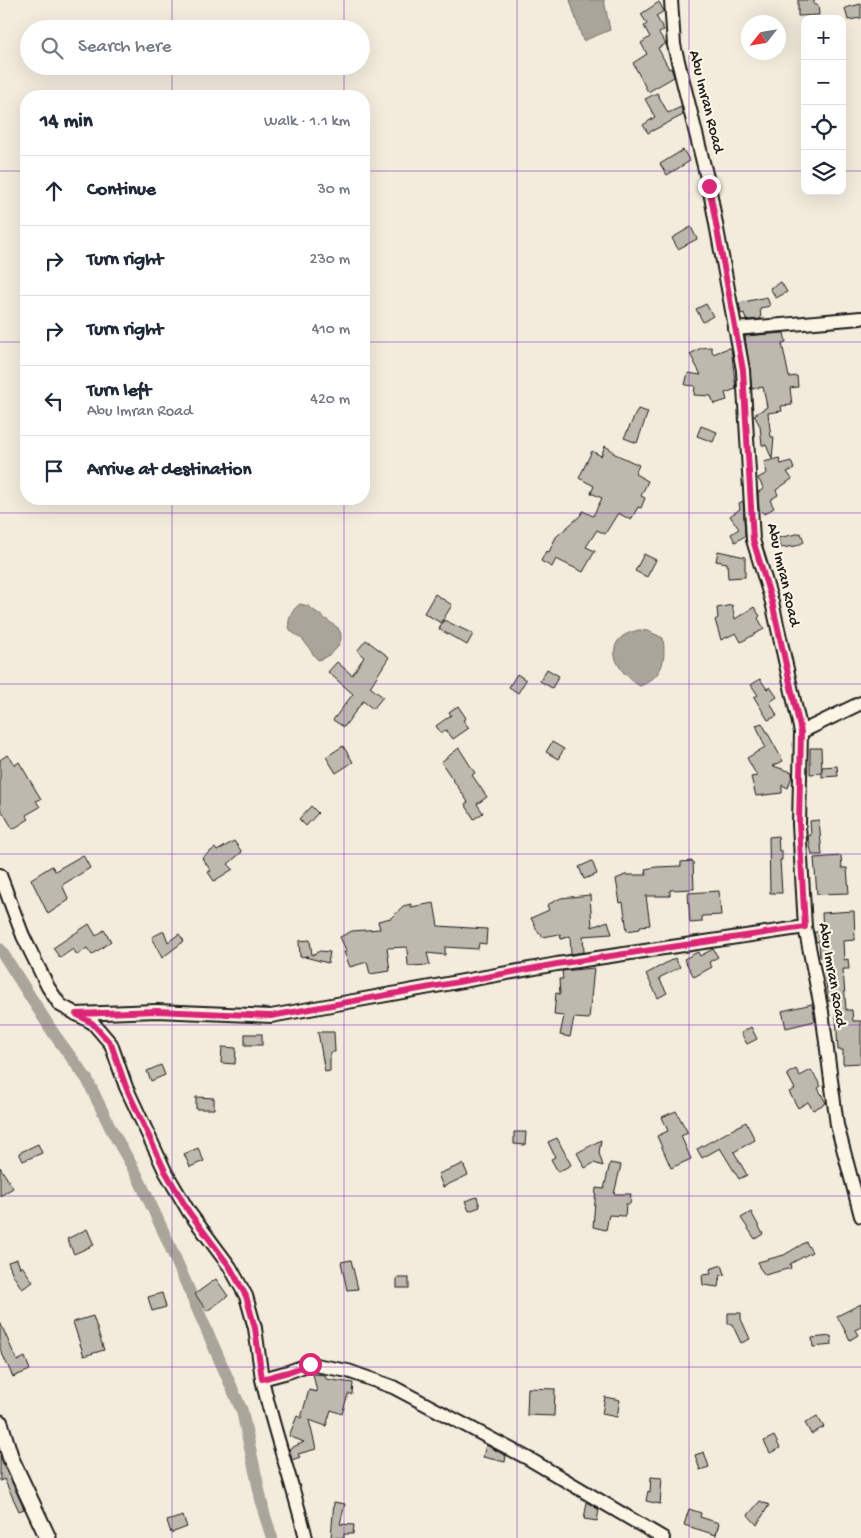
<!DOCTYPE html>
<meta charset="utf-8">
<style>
body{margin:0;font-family:"Gochi Hand",sans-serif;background:#f2f2f3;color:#1f2937}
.controls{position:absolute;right:15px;top:15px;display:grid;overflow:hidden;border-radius:10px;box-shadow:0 5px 20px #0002}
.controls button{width:45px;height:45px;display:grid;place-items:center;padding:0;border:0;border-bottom:1px solid #e0e1e3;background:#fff;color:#1f2937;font:25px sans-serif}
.compass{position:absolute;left:741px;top:15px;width:45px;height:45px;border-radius:50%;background:#fff;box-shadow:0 5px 20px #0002;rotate:239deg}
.stop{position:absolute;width:15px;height:15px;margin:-11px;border:4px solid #db2777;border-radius:50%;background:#fff}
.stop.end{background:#db2777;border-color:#fff;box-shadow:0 1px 5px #0008}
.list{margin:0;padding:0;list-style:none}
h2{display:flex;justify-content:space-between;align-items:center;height:65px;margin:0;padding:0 20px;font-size:21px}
h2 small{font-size:16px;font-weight:400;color:#747a83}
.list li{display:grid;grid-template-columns:32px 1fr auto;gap:15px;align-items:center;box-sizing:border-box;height:70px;padding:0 20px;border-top:1px solid #e0e1e3}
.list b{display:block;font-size:19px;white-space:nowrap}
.list p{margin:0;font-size:16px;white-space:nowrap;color:#747a83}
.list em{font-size:16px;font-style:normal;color:#747a83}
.icon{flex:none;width:28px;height:28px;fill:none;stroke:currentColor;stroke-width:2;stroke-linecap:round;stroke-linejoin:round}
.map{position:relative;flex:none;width:861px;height:1538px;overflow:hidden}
.search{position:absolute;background:#fff;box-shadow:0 5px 20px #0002;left:20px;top:20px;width:350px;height:55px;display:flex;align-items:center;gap:12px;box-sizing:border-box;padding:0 18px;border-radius:28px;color:#747a83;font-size:19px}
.panel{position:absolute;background:#fff;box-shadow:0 5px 20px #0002;left:20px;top:90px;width:350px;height:415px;border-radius:20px}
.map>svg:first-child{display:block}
.water{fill:#aaa59b;stroke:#716e68}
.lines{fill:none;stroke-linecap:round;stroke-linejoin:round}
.canal{stroke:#aaa59b;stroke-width:12}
.building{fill:#beb9ae;stroke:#1c1c1c}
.minor-casing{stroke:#1c1c1c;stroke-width:16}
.tertiary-casing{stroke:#1c1c1c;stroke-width:19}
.minor{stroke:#fcf5e5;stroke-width:12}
.tertiary{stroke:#fcf5e5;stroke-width:15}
.route{stroke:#db2777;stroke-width:6}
.grid{fill:none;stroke:#7b2cbf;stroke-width:1;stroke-opacity:0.55}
.labels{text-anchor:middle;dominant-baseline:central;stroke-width:4.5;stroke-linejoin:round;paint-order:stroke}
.street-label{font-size:16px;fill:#1c1c1c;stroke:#fcf5e5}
</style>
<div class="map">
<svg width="861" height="1538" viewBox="0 0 861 1538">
<rect width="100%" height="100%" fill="#f3ecdd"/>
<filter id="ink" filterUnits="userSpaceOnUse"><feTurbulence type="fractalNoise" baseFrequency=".02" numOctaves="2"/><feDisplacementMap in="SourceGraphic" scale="10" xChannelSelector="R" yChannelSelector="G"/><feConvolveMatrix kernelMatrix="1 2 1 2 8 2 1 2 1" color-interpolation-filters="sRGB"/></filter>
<g filter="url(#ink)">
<g class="water">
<polygon points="570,0 604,0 610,30 583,41"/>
<path d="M300,604l8,2 30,22c10,14 -7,29 -20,32 -6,-6 -9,-13 -14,-19 -4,-4 -9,-6 -13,-10 -6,-8 1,-22 9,-27z"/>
<path d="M638,630l10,1 15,7c3,22 0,39 -23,48 -15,-8 -38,-34 -17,-50 4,-3 10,-4 15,-6z"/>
</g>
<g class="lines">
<polyline class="canal" points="0,949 54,1034 87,1079 111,1129 137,1175 165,1235 242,1411 264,1513 272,1538"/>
</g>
<g class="building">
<polygon points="798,0 814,0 814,5 818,5 819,15 798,16"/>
<polygon points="659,2 664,11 656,16 664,30 659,33 666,44 658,48 669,69 671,68 674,77 648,92 633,63 647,54 641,43 650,37 644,26 647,24 641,14"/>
<polygon points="861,4 861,18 848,20 845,8"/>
<polygon points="657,93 668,113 681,107 683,115 648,133 643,125 655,117 645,99"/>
<polygon points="683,150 690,161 667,175 660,164"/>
<polygon points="691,227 697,239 678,249 672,238"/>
<polygon points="781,282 787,292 776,298 770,288"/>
<polygon points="767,297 770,306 760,308 761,319 746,320 744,313 741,314 739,303"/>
<polygon points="706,304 713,316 703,322 696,309"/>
<polygon points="784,333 786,342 782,343 789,377 797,376 798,387 790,388 792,405 781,406 782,411 768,413 771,437 774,437 772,459 766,445 762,445 760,426 754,415 767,407 763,387 752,389 745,336"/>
<polygon points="711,347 713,354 731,347 736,389 725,393 727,400 714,404 711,396 694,395 695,386 685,385 688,373 701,375 690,354 701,348"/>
<polygon points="638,409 648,412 637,443 624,438"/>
<polygon points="701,426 717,432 713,442 697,436"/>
<polygon points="605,446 613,451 613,453 639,465 635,474 648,481 641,496 645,498 641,508 638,507 631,520 618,513 605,534 597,530 586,547 595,551 583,572 556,559 552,567 541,561 546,551 549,552 556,537 580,516 583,511 593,516 602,498 591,493 594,486 579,478 592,451 601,456"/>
<polygon points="779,458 781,464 791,461 794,469 787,472 792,479 776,490 778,495 770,500 774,508 764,514 759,509 758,492 764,489 758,478 767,473 764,462"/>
<polygon points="743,501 745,536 735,542 731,534 739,529 730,516 740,509 739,503"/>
<polygon points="801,533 804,542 796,546 780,548 778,538"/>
<polygon points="718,551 745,557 745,577 728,578 727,563 716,561"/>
<polygon points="644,554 656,560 647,577 635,571"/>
<polygon points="435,594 452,605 441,623 424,613"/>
<polygon points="732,605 735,619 754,607 760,616 758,618 764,629 741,642 736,633 721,640 715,620 718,618 717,608"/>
<polygon points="444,620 473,634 467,645 439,629"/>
<polygon points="366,640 389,657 370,687 383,697 373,709 363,701 344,727 333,720 353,694 328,672 337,662 352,675 364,657 357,651"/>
<polygon points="547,669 559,676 552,688 540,681"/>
<polygon points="517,674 526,680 518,693 509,687"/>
<polygon points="760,679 767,689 770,687 777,697 770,702 777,716 768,720 754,697 758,695 751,685"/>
<polygon points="458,706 466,718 463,720 469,728 453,739 446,730 441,733 436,726 451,715 449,712"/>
<polygon points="762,723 783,761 773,766 792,772 792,776 788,788 782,785 782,793 756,796 751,777 757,776 747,758 765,747 756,725"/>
<polygon points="552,742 564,749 558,759 546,752"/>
<polygon points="343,746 353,762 336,773 326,757"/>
<polygon points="459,748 475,773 472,775 487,797 477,804 483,813 474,819 465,804 468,802 441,762"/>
<polygon points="810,748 821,748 822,773 810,774"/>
<polygon points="7,755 15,765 19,762 41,799 36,801 40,807 26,815 29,819 13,829 0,808 0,760"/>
<polygon points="837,766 838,776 822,777 822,767"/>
<polygon points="311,806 318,813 306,826 299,819"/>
<polygon points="819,820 822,855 812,855 808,836 811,835 810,821"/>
<polygon points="778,836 779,851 782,851 782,860 780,860 782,893 770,893 769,837"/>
<polygon points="234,841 242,852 228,864 233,869 214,881 208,872 211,871 202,858 215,848 217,851"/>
<polygon points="83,855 90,868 62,885 69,900 48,914 31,879 52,866 55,871"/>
<polygon points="841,856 842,868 847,868 849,893 817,894 814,858"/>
<polygon points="592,861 597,874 584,879 579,867"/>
<polygon points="693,861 694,889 670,890 670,896 646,896 650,925 640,926 640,929 627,931 623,902 620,903 616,879 625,875 647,875 645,869 656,867 681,866 681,862"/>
<polygon points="719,891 721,915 702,916 702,922 690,923 688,893"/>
<polygon points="590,895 592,927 608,921 612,934 583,936 584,952 571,954 570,936 561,939 560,934 542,937 541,933 539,934 531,918 549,910 547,905 561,898"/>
<polygon points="434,903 438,926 487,929 486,944 479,943 478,949 445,947 445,955 427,953 430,965 408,966 407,947 387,948 390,971 370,974 367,962 350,967 344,952 347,952 340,937 352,931 380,929 378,921 391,918 403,906 411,904 411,907"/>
<polygon points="854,911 855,940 843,941 844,960 848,959 849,969 843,969 846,1010 852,1010 853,1021 861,1021 861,1063 843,1064 843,1050 838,1050 835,1001 828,1001 823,957 820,957 819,941 816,942 814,932 823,932 822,913"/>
<polygon points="89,924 96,936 104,930 111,941 92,955 87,948 77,955 73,949 60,958 53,948"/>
<polygon points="164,931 168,942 179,934 184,941 162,958 152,937"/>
<polygon points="310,940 312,955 320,951 330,952 328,963 305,957 308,956 300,957 299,941"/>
<polygon points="713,949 718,957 709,962 712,967 694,977 684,959 698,952 700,956"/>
<polygon points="675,958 680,967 659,978 667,993 658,998 646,974"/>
<polygon points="594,968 589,1019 574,1018 570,1037 560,1035 564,1016 554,1015 556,993 560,994 559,979 563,979 562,971"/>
<polygon points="812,1004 815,1021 786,1028 782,1011"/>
<polygon points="751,1027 757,1039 747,1044 741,1033"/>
<polygon points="318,1032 334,1032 335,1052 330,1052 330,1071 325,1072"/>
<rect x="245" y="1034" width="17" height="11"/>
<polygon points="222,1047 236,1048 235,1064 221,1063"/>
<polygon points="161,1065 165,1075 151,1081 147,1071"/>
<polygon points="796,1069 800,1076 811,1070 821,1086 818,1088 826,1103 813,1110 808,1102 798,1108 789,1092 795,1089 787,1074"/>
<polygon points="196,1097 214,1098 214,1109 196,1109"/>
<polygon points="676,1111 688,1133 681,1136 691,1159 671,1168 657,1136 668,1131 662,1117"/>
<polygon points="746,1122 755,1140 734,1152 747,1175 739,1179 720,1148 702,1158 697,1149"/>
<polygon points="514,1132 526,1132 525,1145 514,1144"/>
<polygon points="557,1138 571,1165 558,1172 551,1159 555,1157 548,1142"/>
<polygon points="601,1140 599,1153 603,1166 594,1163 585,1168 577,1153"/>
<polygon points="38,1144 42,1153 23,1161 19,1153"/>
<polygon points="198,1148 204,1161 190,1167 184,1154"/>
<polygon points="610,1163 621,1165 614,1194 631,1194 630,1204 626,1204 625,1216 609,1215 606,1230 593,1227 596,1188 604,1189"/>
<polygon points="463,1164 468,1175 443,1187 438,1174"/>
<polygon points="0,1167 13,1188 0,1196"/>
<polygon points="477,1197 480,1207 469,1211 465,1201"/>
<polygon points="751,1212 763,1234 755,1239 741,1218"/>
<polygon points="87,1229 94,1245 74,1254 67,1239"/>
<polygon points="806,1242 812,1252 790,1264 791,1268 765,1275 759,1267 758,1262 784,1255"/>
<polygon points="17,1259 20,1268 22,1266 33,1282 22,1289 13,1275 8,1262"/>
<polygon points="351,1260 358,1289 347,1290 341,1262"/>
<polygon points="722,1265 725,1274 720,1276 718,1287 703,1285 702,1275 711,1274 710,1269"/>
<rect x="397" y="1278" width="12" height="10"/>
<polygon points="216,1279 228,1296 207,1311 195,1294"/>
<polygon points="162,1293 166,1307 152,1311 148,1297"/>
<polygon points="861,1304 861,1327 855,1330 858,1335 850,1340 837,1316"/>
<polygon points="728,1313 741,1313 741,1319 750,1339 741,1343 732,1324 728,1324"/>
<polygon points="93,1316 104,1350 84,1356 73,1322"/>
<polygon points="0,1322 17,1361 25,1357 30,1370 13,1377 0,1349"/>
<polygon points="831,1336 832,1345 813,1347 812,1338"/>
<polygon points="313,1374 325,1375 326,1379 353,1383 352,1394 348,1394 342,1414 331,1410 326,1426 309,1420 316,1449 298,1454 300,1457 292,1460 289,1449 304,1442 289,1436 297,1416 301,1418 309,1390 317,1392"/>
<polygon points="528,1388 555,1389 554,1416 527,1415"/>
<polygon points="605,1397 620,1400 617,1417 602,1414"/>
<polygon points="817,1416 824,1427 811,1434 805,1423"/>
<polygon points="774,1436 780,1448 770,1453 764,1441"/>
<polygon points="486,1445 506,1456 505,1462 483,1457"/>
<polygon points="704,1452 709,1467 700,1470 695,1455"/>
<polygon points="0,1455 24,1509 19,1511 4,1479 0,1481"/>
<polygon points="651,1477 662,1478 660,1504 646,1501 648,1491 650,1492"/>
<polygon points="760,1501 769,1505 757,1525 748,1515"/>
<polygon points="334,1502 345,1504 340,1524 354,1525 353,1534 344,1534 344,1538 331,1537"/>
<polygon points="587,1502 599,1510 597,1521 584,1519"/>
<polygon points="689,1509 701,1513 700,1517 719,1523 716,1535 684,1525"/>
<polygon points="183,1516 187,1527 171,1533 167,1521"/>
</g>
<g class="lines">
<g class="minor-casing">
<g id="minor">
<polyline points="671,0 674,45 709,186 743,370 753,540 772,602 801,732 799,824 805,927 822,1012 837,1125 861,1216"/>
<polyline points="735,329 861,318"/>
<polyline points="801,732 861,703"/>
<polyline points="0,875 23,936 48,987 60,1005 93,1023 111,1044 126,1087 165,1171 189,1212 230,1267 246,1296 255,1328 262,1379 288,1372 310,1364 348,1371 393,1387 531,1460 663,1538"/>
<polyline points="76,1014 157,1011 271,1016 557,964 805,927"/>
<path d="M262,1379c12,54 31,105 44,159"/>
</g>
</g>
<g class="tertiary-casing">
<polyline id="tertiary" points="0,1423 11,1459 48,1538"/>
</g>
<use href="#minor" class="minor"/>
<use href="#tertiary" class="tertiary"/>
</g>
</g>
<g class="lines" filter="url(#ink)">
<polyline class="route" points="310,1364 288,1372 262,1379 255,1328 246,1296 230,1267 189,1212 165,1171 126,1087 111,1044 92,1023 76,1014 157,1011 271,1016 557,964 805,927 799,824 801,732 772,602 753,540 743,370 709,186"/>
</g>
<path class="grid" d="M172,0v29M344,0v29M517,0v1538M689,0v1538M172,66v30M344,66v30M0,171h26M364,171h441M842,171h19M0,342h26M364,342h497M172,499v1039M344,499v1039M0,513h861M0,684h861M0,854h861M0,1025h861M0,1196h861M0,1367h861"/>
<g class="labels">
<g class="street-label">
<text transform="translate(705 102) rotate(76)">Abu Imran Road</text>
<text transform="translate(782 575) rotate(77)">Abu Imran Road</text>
<text transform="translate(831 975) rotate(80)">Abu Imran Road</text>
</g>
</g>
</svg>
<div class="controls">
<button>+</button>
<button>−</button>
<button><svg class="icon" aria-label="locate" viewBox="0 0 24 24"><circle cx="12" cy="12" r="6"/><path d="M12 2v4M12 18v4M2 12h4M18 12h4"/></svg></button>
<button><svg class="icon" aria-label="layers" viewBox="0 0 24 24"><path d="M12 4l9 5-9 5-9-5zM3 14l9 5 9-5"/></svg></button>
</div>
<svg class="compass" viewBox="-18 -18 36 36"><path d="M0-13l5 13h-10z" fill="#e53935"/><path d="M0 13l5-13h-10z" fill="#747a83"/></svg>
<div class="stop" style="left:310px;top:1364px"></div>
<div class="stop end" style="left:709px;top:186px"></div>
<div class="search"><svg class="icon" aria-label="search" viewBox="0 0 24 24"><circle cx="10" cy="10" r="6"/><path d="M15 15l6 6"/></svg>Search here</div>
<section class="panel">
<h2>14 min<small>Walk · 1.1 km</small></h2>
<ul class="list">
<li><svg class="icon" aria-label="ahead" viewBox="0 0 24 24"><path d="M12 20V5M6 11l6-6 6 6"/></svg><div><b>Continue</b></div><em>30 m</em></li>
<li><svg class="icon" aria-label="right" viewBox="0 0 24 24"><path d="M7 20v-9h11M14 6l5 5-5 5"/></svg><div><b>Turn right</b></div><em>230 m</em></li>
<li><svg class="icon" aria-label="right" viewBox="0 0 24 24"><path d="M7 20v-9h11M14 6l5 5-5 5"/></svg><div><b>Turn right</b></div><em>410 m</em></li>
<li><svg class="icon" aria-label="left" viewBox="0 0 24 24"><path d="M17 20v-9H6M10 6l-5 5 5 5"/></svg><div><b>Turn left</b><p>Abu Imran Road</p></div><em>420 m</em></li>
<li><svg class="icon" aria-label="arrive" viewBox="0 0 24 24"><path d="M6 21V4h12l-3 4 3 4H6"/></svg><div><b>Arrive at destination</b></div></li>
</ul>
</section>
</div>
